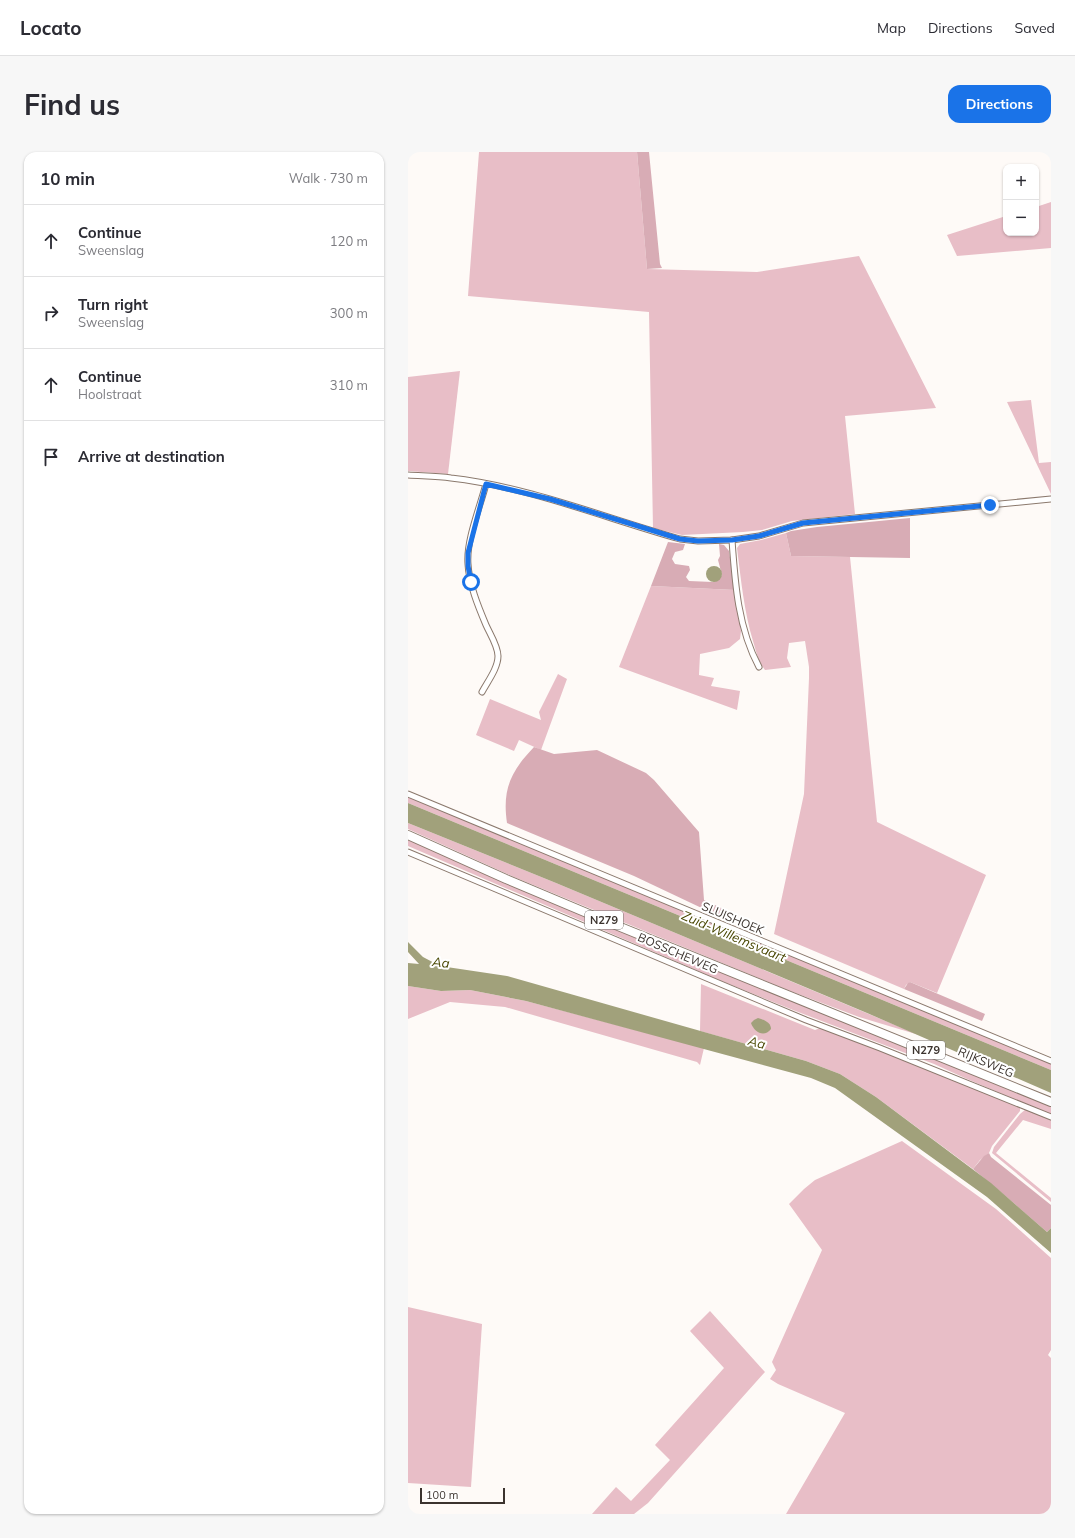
<!DOCTYPE html>
<meta charset="utf-8">
<style>
body{margin:0;font-family:Mulish,sans-serif;background:#f7f7f7;color:#2b2b33}
.controls{position:absolute;right:12px;top:12px;display:grid;overflow:hidden;border-radius:8px;box-shadow:0 1px 3px #0004}
.controls button{width:36px;height:36px;display:grid;place-items:center;padding:0;border:0;border-bottom:1px solid #e1e1e2;background:#fff;color:#2b2b33;font:20px sans-serif}
.scale{position:absolute;left:12px;bottom:10px;width:85px;box-sizing:border-box;padding-left:4px;border:2px solid #3b332e;border-top:0;font-size:11px;line-height:14px;white-space:nowrap;color:#3b332e;-webkit-text-stroke:3px #fff;paint-order:stroke}
.stop{position:absolute;width:12px;height:12px;margin:-9px;border:3px solid #1a73e8;border-radius:50%;background:#fff}
.stop.end{background:#1a73e8;border-color:#fff;box-shadow:0 1px 4px #0008}
.list{margin:0;padding:0;list-style:none}
h2{display:flex;justify-content:space-between;align-items:center;height:52px;margin:0;padding:0 16px;font-size:17px}
h2 small{font-size:13px;font-weight:400;color:#7c7c81}
.list li{display:grid;grid-template-columns:26px 1fr auto;gap:12px;align-items:center;box-sizing:border-box;height:72px;padding:0 16px;border-top:1px solid #e1e1e2}
.list b{display:block;font-size:15px;white-space:nowrap}
.list p{margin:0;font-size:13px;white-space:nowrap;color:#7c7c81}
.list em{font-size:13px;font-style:normal;color:#7c7c81}
.icon{flex:none;width:22px;height:22px;fill:none;stroke:currentColor;stroke-width:2;stroke-linecap:round;stroke-linejoin:round}
.map{position:relative;flex:none;width:643px;height:1362px;overflow:hidden;border-radius:12px}
header{display:flex;align-items:center;gap:24px;box-sizing:border-box;height:56px;padding:0 20px;background:#fff;border-bottom:1px solid #e1e1e2}
header strong{font-size:19px}
nav{display:flex;gap:22px;margin-inline-start:auto;font-size:14px}
.intro{display:flex;align-items:center;justify-content:space-between;box-sizing:border-box;height:96px;padding:0 24px}
h1{margin:0;font-size:28px}
.button{padding:10px 18px;border-radius:12px;background:#1a73e8;color:#fff;font-size:14px;font-weight:700}
main{display:flex;gap:24px;padding:0 24px}
aside{flex:1;background:#fff;border-radius:12px;box-shadow:0 1px 3px #0004}
.map>svg:first-child{display:block}
.green{fill:#e8bec7}
.forest{fill:#d8acb5}
.water{fill:#a1a17b}
.lines{fill:none;stroke-linecap:round;stroke-linejoin:round}
.minor-casing{stroke:#8b796d;stroke-width:7}
.primary-casing{stroke:#8b796d;stroke-width:10}
.minor{stroke:#fff;stroke-width:5}
.primary{stroke:#fff;stroke-width:8}
.route{stroke:#1a73e8;stroke-width:5}
.labels{text-anchor:middle;dominant-baseline:central;stroke-width:4;stroke-linejoin:round;paint-order:stroke}
.shield{fill:#fff;stroke:#76706d;stroke-width:1}
.shield-label{font-size:11px;font-weight:bold;fill:#3b332e}
.street-label{font-size:12px;fill:#3b332e;stroke:#fff}
.water-label{font-size:13px;font-style:italic;fill:#484600;stroke:#fff}
</style>
<header>
<strong>Locato</strong>
<nav><a>Map</a><a>Directions</a><a>Saved</a></nav>
</header>
<div class="intro"><h1>Find us</h1><a class="button">Directions</a></div>
<main>
<aside>
<h2>10 min<small>Walk · 730 m</small></h2>
<ul class="list">
<li><svg class="icon" aria-label="ahead" viewBox="0 0 24 24"><path d="M12 20V5M6 11l6-6 6 6"/></svg><div><b>Continue</b><p>Sweenslag</p></div><em>120 m</em></li>
<li><svg class="icon" aria-label="right" viewBox="0 0 24 24"><path d="M7 20v-9h11M14 6l5 5-5 5"/></svg><div><b>Turn right</b><p>Sweenslag</p></div><em>300 m</em></li>
<li><svg class="icon" aria-label="ahead" viewBox="0 0 24 24"><path d="M12 20V5M6 11l6-6 6 6"/></svg><div><b>Continue</b><p>Hoolstraat</p></div><em>310 m</em></li>
<li><svg class="icon" aria-label="arrive" viewBox="0 0 24 24"><path d="M6 21V4h12l-3 4 3 4H6"/></svg><div><b>Arrive at destination</b></div></li>
</ul>
</aside>
<div class="map">
<svg width="643" height="1362" viewBox="0 0 643 1362">
<rect width="100%" height="100%" fill="#fefaf7"/>
<g class="green">
<polygon points="71,0 229,0 239,117 349,120 451,104 528,256 437,264 447,362 384,369 354,378 335,380 274,383 245,376 241,160 60,144"/>
<polygon points="643,50 643,96 549,104 539,83 598,64 598,81 628,81 628,55"/>
<polygon points="52,219 40,322 0,319 0,225"/>
<polygon points="623,248 631,311 643,310 643,342 599,250"/>
<path d="M378,381l5,23 59,1 27,265 109,53 -49,118 -27,-11 -4,3 -2,4 -130,-55 30,-140 5,-116v-11l-4,-26 -16,2 -2,15 4,9 -26,3c-7,-9 -9,-19 -12,-29 -9,-30 -12,-61 -16,-93l3,-4 21,-4z"/>
<polygon points="243,434 327,438 333,479 332,487 321,496 292,502 291,523 306,526 303,534 332,539 329,558 211,515"/>
<polygon points="150,522 159,527 133,598 111,588 106,599 68,583 82,547 133,568 131,560"/>
<polygon points="0,644 643,911 643,918 0,651"/>
<polygon points="0,671 148,731 511,883 451,865 377,837 106,725 0,677"/>
<polygon points="0,686 643,954 643,963 559,927 526,912 385,858 311,828 0,694"/>
<polygon points="293,832 407,878 412,876 432,882 612,955 612,959 584,994 581,1001 572,1008 565,1017 468,945 432,922 398,909 292,879"/>
<polygon points="0,834 33,839 62,838 118,849 296,896 292,913 289,910 97,855 42,850 0,867"/>
<polygon points="618,957 643,967 643,977 615,968 588,1001 643,1046 643,1050 584,1001 586,995 612,962"/>
<polygon points="494,989 588,1057 643,1106 643,1198 640,1203 643,1206 643,1362 378,1362 437,1261 370,1232 362,1227 368,1218 364,1210 414,1098 381,1052 396,1037 407,1028"/>
<polygon points="0,1155 74,1172 63,1335 0,1331"/>
<polygon points="302,1159 357,1220 240,1351 226,1362 184,1362 208,1335 223,1349 262,1308 247,1293 316,1216 282,1179"/>
</g>
<g class="forest">
<polygon points="229,0 241,0 252,112 254,116 239,117"/>
<polygon points="502,366 502,406 383,404 378,381 383,379 409,375"/>
<polygon points="260,390 277,392 275,398 267,400 264,407 267,412 281,414 282,418 278,425 281,429 305,430 314,423 310,408 312,404 311,392 316,393 321,399 327,438 243,434"/>
<path d="M126,595l20,7 43,-4 49,23 8,7 45,52 5,68 24,11 -1,9 -93,-44 -127,-53c-5,-34 4,-52 27,-76z"/>
<polygon points="502,830 577,862 574,869 496,837 500,831"/>
<polygon points="581,1001 583,1005 643,1053 643,1076 639,1080 594,1041 565,1017 576,1004"/>
</g>
<g class="water">
<circle cx="306" cy="422" r="8"/>
<polygon points="0,651 643,918 643,941 459,861 148,731 0,671"/>
<polygon points="0,790 15,805 32,814 99,824 398,909 432,922 468,945 583,1031 639,1080 643,1076 643,1101 579,1045 427,936 403,926 118,849 62,838 33,839 0,834 0,811 11,812 0,800"/>
<path d="M350,866c7,2 13,5 13,11 -7,9 -17,3 -20,-6l3,-3z"/>
</g>
<g class="lines">
<g class="minor-casing">
<g id="minor">
<path d="M0,323c14,1 29,1 43,3 78,9 154,40 229,61l18,2 34,-1 27,-4 44,-13 248,-24"/>
<path d="M324,388c3,43 6,88 27,127"/>
<path d="M74,540c6,-11 16,-24 16,-36 0,-10 -8,-22 -12,-31 -8,-19 -17,-41 -18,-61 -2,-23 12,-57 18,-80"/>
<polyline points="0,642 643,909"/>
<polyline points="0,700 398,868 472,896 643,965"/>
</g>
</g>
<g class="primary-casing">
<polyline id="primary" points="0,683 98,727 205,772 643,950"/>
</g>
<use href="#minor" class="minor"/>
<use href="#primary" class="primary"/>
</g>
<g class="lines">
<polyline class="route" points="63,430 60,414 60,401 78,332 142,347 272,387 290,389 324,388 351,384 395,371 582,353"/>
</g>
<g class="labels">
<g class="shield">
<rect x="177" y="759" width="38" height="18" rx="3"/>
<rect x="499" y="889" width="38" height="18" rx="3"/>
</g>
<g class="shield-label">
<text x="196" y="768">N279</text>
<text x="518" y="898">N279</text>
</g>
<g class="street-label">
<text transform="translate(325 766) rotate(23)">SLUISHOEK</text>
<text transform="translate(270 801) rotate(23)">BOSSCHEWEG</text>
<text transform="translate(578 910) rotate(23)">RIJKSWEG</text>
</g>
<g class="water-label">
<text transform="translate(326 784) rotate(23)">Zuid-Willemsvaart</text>
<text transform="translate(33 810) rotate(7)">Aa</text>
<text transform="translate(349 890) rotate(16)">Aa</text>
</g>
</g>
</svg>
<div class="controls">
<button>+</button>
<button>−</button>
</div>
<div class="scale">100 m</div>
<div class="stop" style="left:63px;top:430px"></div>
<div class="stop end" style="left:582px;top:353px"></div>
</div>
</main>
